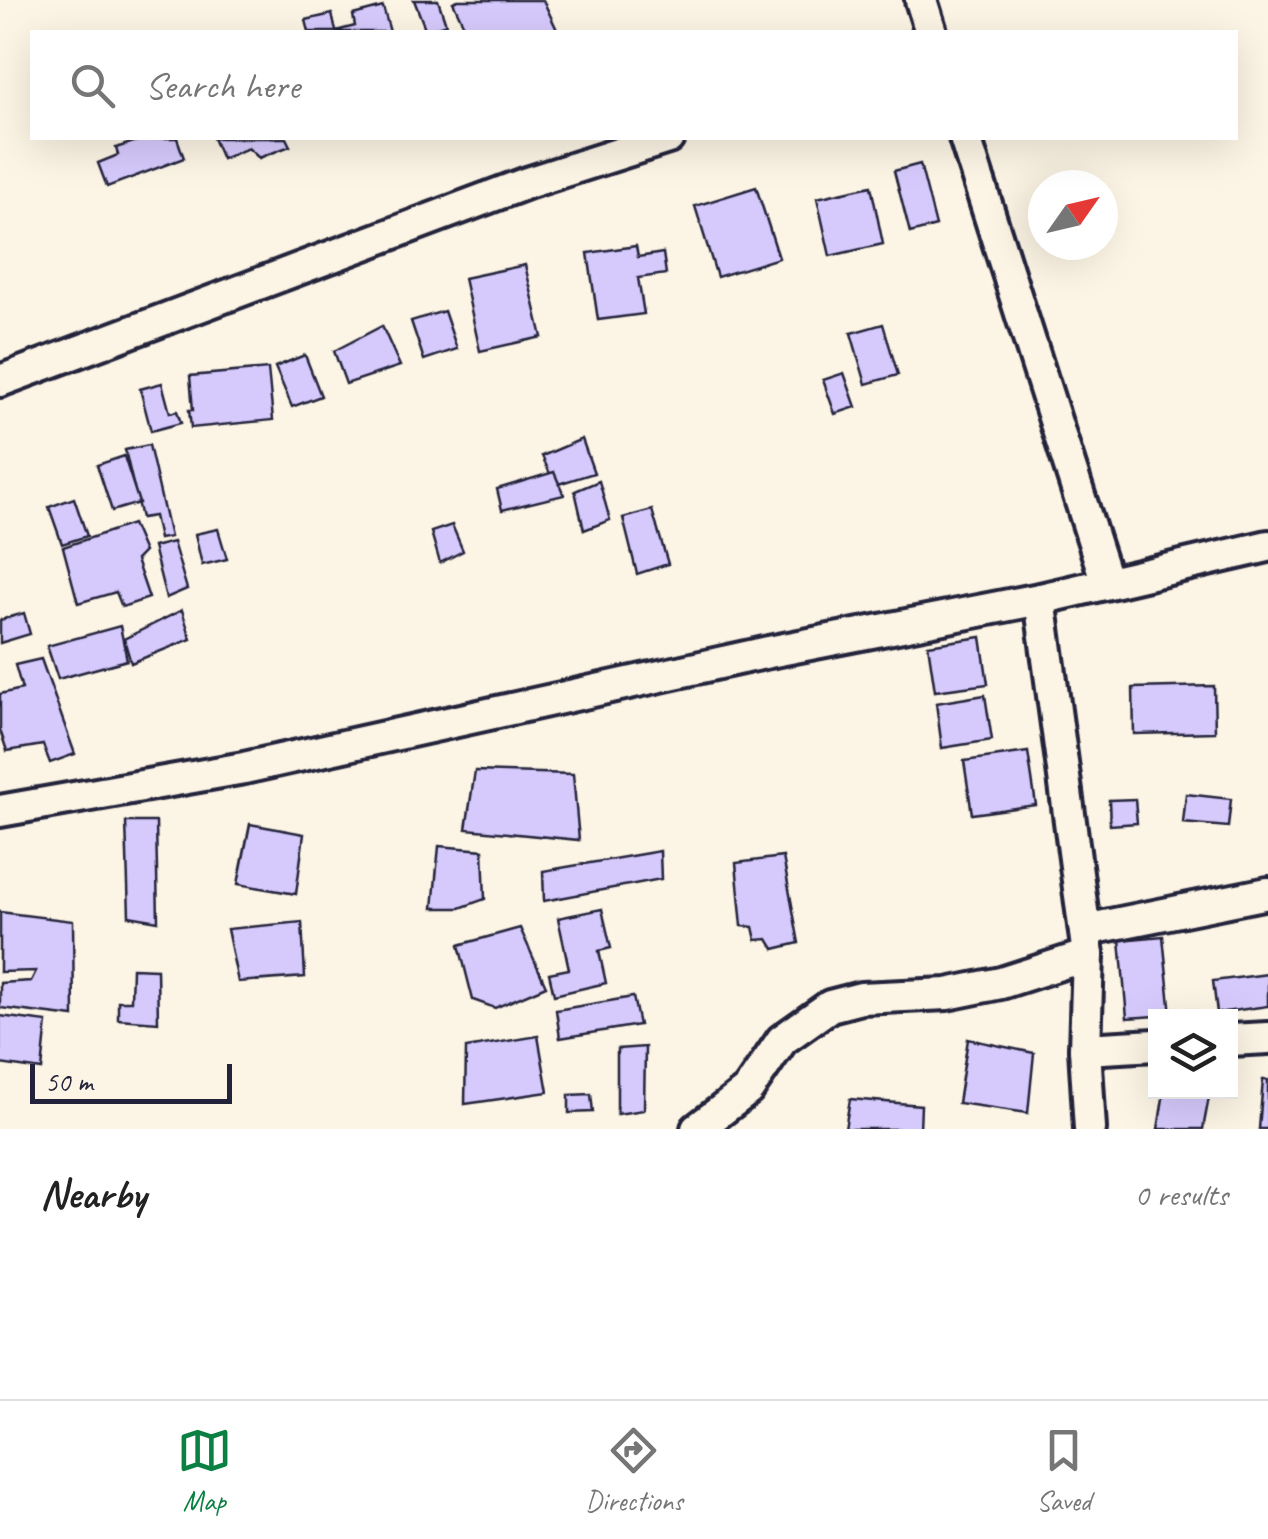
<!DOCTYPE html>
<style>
body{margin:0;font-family:Caveat,sans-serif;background:#f2f2f2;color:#222}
.controls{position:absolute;right:30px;bottom:30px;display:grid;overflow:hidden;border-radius:0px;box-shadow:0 10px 40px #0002}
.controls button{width:90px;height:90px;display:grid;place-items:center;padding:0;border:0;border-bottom:2px solid #e0e0e0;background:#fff;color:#222;font:50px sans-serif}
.compass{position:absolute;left:1028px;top:170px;width:90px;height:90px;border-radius:50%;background:#fff;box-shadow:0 10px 40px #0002;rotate:56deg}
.scale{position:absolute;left:30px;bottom:25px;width:202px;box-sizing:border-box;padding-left:10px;border:5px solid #22223b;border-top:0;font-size:28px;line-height:35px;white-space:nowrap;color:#22223b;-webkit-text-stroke:8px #fcf5e5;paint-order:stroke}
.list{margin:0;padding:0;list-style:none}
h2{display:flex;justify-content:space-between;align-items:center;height:130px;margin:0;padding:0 40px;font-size:42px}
h2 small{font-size:32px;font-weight:400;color:#767676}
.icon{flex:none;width:55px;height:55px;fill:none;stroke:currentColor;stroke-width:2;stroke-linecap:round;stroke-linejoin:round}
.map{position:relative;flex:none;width:1268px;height:1129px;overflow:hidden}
.search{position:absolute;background:#fff;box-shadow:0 10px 40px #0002;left:30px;right:30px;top:30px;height:110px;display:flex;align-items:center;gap:25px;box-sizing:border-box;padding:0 35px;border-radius:0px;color:#767676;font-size:38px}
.sheet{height:270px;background:#fff}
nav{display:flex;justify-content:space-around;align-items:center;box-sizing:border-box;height:140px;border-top:2px solid #e0e0e0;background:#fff;font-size:28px;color:#767676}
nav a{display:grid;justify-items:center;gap:5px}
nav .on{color:#0b8043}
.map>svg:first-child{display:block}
.building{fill:#d6cafc;stroke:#22223b;stroke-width:2.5}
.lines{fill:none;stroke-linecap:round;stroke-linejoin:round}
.minor-casing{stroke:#22223b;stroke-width:38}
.minor{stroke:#fcf5e5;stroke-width:30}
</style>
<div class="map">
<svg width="1268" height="1129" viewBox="0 0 1268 1129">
<rect width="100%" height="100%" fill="#fcf5e5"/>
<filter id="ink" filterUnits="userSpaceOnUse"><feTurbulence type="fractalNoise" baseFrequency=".01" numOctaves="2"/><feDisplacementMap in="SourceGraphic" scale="20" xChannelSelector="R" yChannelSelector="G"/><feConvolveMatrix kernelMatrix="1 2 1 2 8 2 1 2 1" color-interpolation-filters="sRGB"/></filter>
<g filter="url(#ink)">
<g class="building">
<polygon points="414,0 438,0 446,24 426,31"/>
<polygon points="458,0 543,0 558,32 467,32 453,2"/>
<polygon points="383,7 390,32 309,32 306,20 332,14 336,31 355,26 353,15"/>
<polygon points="145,138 177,138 184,158 107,187 98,163 118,155 116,148"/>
<polygon points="213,138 286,138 290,146 259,158 248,148 222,159"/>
<polygon points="920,164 936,226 910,233 894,171"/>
<polygon points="871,186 883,244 830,256 817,198"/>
<polygon points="756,187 779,258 717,277 695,206"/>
<polygon points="636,246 638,257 663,253 666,274 638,278 644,314 598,320 588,253"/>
<polygon points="525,265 542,337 480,351 464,278"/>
<polygon points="444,311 457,349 424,360 411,321"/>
<polygon points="883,324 898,375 866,384 851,333"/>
<polygon points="382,326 400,366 346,384 334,351"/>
<polygon points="305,355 321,396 292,407 275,367"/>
<polygon points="268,369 273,420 191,428 189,410 193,410 190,376"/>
<polygon points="844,373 856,407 835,414 823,380"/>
<polygon points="162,383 170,413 177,411 181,423 151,431 140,389"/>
<polygon points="582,439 594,473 555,485 542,456"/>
<polygon points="149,445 170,537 159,539 154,516 141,518 125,450"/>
<polygon points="124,456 139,503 112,511 97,465"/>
<polygon points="554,472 564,495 502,510 497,489"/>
<polygon points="599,481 610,520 584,530 575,491"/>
<polygon points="74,498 87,536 62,544 49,507"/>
<polygon points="652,510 668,564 637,574 623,518"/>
<polygon points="132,524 144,552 136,560 149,598 122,607 116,592 78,603 63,547"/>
<polygon points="452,525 463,551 440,563 431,532"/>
<polygon points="218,529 227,559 202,565 195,534"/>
<polygon points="173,542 187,589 166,598 153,547"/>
<polygon points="182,610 191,639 131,663 124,639"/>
<polygon points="24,613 30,634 0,643 0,620"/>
<polygon points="120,626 127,660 58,679 47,646"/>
<polygon points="981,637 988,684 935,691 928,645"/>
<polygon points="41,659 75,754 50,763 43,745 7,751 0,730 0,694 22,689 15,665"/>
<polygon points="1214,686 1215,732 1134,734 1133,688"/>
<polygon points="985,695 992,740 942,748 936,703"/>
<polygon points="1028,752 1036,805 972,814 964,761"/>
<polygon points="475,771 573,774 579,840 466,829"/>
<polygon points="1186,794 1231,799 1228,827 1183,823"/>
<polygon points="1135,799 1137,823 1110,825 1109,800"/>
<polygon points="126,822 156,822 158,921 129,916"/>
<polygon points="250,824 304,834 296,894 238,884"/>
<polygon points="439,846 483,850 485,899 460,908 433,908"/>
<polygon points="660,851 661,879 544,901 543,871"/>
<polygon points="783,857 799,943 774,949 768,939 756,940 753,927 742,926 736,863"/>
<polygon points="602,909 611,948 599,951 606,983 554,995 549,973 569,969 558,918"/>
<polygon points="0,912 73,921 74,1017 0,1008 0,983 31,981 36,971 0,972"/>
<polygon points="302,922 305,977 238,982 227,929"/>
<polygon points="520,928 546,986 495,1008 473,1000 459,945"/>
<polygon points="1163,936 1171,1015 1127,1018 1120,940"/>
<polygon points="132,968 157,969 158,1022 118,1019 118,1001 131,1001"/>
<polygon points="1268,974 1268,1006 1217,1013 1213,981"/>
<polygon points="633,997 639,1025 560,1038 556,1010"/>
<polygon points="0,1016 47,1022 42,1070 0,1064"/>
<polygon points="538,1036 548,1092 465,1104 466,1048"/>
<polygon points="968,1039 1034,1053 1028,1113 958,1103"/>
<polygon points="645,1047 644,1110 617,1114 617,1049"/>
<polygon points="1263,1080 1268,1080 1268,1129 1259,1129"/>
<polygon points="1164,1092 1210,1092 1203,1129 1158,1129"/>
<polygon points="591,1094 593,1112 569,1113 569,1095"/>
<polygon points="850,1099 921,1105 920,1129 845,1129"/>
</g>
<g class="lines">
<g class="minor-casing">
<g id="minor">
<polyline points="921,0 931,32"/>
<polyline points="965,138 1107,583"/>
<polyline points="0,381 527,183 668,138"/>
<polyline points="1040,599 1088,955 1085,1049 1090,1129"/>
<polyline points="0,811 244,768 769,652 1040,599 1268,546"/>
<polyline points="1085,930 1268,893"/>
<polyline points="1230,1040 1268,1038"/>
<polyline points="1085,1049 1156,1045"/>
<polyline points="697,1129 748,1090 782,1040 830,1006 861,998 947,994 1001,983 1088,955"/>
</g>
</g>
<use href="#minor" class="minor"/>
</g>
</g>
</svg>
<div class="controls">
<button><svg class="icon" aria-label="layers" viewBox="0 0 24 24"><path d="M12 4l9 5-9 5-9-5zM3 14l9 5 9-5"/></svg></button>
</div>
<svg class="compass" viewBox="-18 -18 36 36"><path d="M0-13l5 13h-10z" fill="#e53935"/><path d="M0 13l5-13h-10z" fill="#767676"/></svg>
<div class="scale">50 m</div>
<div class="search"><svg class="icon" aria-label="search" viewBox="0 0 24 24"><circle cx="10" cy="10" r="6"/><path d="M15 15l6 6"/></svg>Search here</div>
</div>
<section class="sheet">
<h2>Nearby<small>0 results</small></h2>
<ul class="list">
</ul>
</section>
<nav>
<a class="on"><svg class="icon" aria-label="map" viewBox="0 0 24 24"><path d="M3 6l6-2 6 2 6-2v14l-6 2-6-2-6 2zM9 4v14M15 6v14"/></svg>Map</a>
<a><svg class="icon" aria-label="directions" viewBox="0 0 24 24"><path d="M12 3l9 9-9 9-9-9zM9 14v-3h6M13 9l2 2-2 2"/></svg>Directions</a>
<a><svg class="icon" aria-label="saved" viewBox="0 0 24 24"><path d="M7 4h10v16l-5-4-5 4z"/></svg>Saved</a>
</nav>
